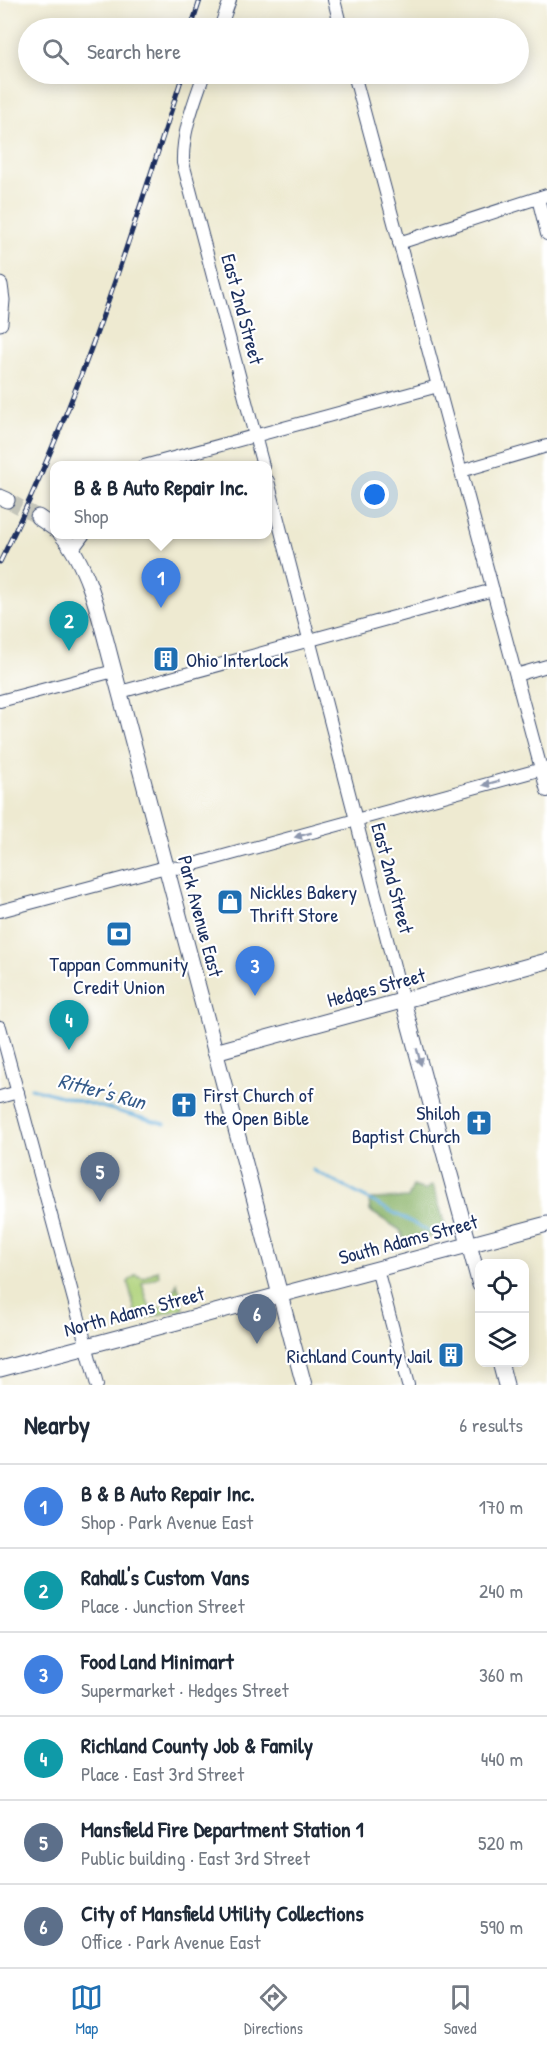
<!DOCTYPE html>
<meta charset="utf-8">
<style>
body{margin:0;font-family:"Patrick Hand",sans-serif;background:#f6f6f7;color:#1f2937}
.controls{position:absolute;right:18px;bottom:18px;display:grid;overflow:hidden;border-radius:12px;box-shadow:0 3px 15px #0003}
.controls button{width:54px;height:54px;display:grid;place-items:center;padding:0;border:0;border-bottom:2px solid #e0e1e3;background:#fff;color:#1f2937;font:30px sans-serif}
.you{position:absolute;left:375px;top:495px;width:21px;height:21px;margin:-15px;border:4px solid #fff;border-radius:50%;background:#1a73e8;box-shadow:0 0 0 9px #1a73e833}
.badge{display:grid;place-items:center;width:39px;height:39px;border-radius:50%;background:#1f6fb2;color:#fff;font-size:20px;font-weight:700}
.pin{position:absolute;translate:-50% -50px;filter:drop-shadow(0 2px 3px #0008)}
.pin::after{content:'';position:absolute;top:32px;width:21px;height:18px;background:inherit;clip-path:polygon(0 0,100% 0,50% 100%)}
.popup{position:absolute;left:50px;top:461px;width:222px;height:78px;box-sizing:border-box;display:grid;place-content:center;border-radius:12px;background:#fff;filter:drop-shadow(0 2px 4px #0005);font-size:20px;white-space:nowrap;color:#747a83}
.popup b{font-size:22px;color:#1f2937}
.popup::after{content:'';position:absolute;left:50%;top:100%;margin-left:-12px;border:12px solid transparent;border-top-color:#fff}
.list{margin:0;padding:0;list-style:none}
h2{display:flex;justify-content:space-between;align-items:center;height:78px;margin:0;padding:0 24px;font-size:26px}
h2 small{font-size:20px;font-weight:400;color:#747a83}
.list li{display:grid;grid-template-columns:39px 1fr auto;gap:18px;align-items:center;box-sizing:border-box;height:84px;padding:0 24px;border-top:2px solid #e0e1e3}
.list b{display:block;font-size:22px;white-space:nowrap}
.list p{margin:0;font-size:20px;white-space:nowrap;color:#747a83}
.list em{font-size:20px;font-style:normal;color:#747a83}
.icon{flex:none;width:33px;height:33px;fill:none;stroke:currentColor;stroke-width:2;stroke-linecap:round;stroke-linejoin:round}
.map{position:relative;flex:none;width:547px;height:1385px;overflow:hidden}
.search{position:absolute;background:#fff;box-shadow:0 3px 15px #0003;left:18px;right:18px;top:18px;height:66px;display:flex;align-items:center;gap:15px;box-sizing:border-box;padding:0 21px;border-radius:33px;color:#747a83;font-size:22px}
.sheet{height:582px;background:#fff}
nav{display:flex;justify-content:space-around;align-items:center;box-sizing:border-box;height:84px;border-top:2px solid #e0e1e3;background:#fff;font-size:16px;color:#747a83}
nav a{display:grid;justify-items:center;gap:3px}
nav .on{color:#1f6fb2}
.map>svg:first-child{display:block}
.green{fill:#afd27a;stroke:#65806c;stroke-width:1.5}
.forest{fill:#8bb46a;stroke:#537264;stroke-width:1.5}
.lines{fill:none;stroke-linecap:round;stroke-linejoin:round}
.stream{stroke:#64aedc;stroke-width:3}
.major-tunnel{stroke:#c4c5ba;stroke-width:15;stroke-dasharray:15 8;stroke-linecap:butt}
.minor-casing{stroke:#3b4b6f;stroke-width:14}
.major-casing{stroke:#3b4b6f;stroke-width:17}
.minor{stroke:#fff;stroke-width:12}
.major{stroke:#fff;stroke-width:15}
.rail-casing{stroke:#1b2f5e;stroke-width:5}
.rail{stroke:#fff;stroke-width:3;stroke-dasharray:9;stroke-linecap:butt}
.oneway{fill:#8d97ae}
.labels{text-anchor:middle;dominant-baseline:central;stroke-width:4.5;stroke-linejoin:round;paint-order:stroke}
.street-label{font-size:20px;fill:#1b2f5e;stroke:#fff}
.poi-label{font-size:20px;fill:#1b2f5e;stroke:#fff;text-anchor:start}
.water-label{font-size:21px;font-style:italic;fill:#355b8a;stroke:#fff}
</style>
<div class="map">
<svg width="547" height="1385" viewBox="0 0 547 1385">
<rect width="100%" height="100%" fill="#fff"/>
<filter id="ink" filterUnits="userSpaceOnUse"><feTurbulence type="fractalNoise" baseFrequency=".0167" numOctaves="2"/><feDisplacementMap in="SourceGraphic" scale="12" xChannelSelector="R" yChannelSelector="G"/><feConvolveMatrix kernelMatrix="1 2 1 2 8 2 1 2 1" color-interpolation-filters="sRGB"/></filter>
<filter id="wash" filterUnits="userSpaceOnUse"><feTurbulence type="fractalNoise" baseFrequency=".008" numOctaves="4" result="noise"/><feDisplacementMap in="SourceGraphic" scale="24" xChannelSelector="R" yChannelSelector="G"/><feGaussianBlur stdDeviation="1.35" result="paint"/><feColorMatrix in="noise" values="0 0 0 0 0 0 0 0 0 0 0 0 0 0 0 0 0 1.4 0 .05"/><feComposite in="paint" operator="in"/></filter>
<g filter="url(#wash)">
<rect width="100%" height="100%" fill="#eeead1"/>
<polygon class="green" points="158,1270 159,1276 142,1283 150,1309 170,1306 168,1296 175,1290 177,1283 184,1309 137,1320 128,1282 136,1275 143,1278"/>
<polygon class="forest" points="433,1185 447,1232 405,1244 400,1230 370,1211 369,1199 408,1198 413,1186 425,1190"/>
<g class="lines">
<g class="stream">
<polyline points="31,1088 165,1124"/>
<polyline points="313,1170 430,1232"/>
</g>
</g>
</g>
<g filter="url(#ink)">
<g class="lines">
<polyline class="major-tunnel" points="7,500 38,517"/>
<g class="minor-casing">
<g id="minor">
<polyline points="334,0 341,28"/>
<polyline points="220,28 230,0"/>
<path d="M204,74c-10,29 -22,58 -21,89l80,303"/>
<polyline points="354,74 547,791"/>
<polyline points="538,198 547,234"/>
<polyline points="399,243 547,195"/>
<polyline points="144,466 438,386"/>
<polyline points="461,471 547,446"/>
<polyline points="268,481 403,1001"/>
<polyline points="72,550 84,534"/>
<polyline points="516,675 547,666"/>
<polyline points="120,692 493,590"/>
<polyline points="0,701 114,671"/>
<polyline points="0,911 166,867 180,868 546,768"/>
<polyline points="0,1027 97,1385"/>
<polyline points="0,1097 18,1092"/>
<polyline points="377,1269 408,1385"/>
</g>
</g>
<g class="major-casing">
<g id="major">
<polyline points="0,285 2,300 0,323"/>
<polyline points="0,497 7,500"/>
<polyline points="38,517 54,528"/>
<path d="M61,534c30,34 41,94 53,137l190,714"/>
<polyline points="403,1001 480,1285"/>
<polyline points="215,1052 547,961"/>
<polyline points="500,1362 506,1385"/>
<polyline points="0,1369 547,1224"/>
</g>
</g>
<use href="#minor" class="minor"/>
<use href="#major" class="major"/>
<g class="rail-casing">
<g id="rail">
<polyline points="191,28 200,0"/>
<path d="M0,562c78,-156 130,-323 183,-488"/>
</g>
</g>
<use href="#rail" class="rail"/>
</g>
<defs><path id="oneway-solid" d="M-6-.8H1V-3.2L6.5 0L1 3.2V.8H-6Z" transform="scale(1.5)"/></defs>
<g class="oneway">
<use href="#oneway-solid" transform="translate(491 783) rotate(165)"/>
<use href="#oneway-solid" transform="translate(303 835) rotate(165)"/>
<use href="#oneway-solid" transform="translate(419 1057) rotate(75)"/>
</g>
</g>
<defs>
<g id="building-square" transform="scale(1.35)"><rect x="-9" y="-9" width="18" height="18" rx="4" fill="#1f6fb2" stroke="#fff"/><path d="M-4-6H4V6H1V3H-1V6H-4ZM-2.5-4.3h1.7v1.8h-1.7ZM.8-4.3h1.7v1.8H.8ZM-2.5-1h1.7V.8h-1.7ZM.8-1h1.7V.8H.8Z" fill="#fff"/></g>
<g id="shop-square" transform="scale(1.35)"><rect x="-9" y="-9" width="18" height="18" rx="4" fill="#1f6fb2" stroke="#fff"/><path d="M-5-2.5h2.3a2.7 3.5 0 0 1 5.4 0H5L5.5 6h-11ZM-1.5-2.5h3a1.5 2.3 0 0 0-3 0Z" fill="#fff"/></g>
<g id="bank-square" transform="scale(1.35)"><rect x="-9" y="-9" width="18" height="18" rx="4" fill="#1f6fb2" stroke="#fff"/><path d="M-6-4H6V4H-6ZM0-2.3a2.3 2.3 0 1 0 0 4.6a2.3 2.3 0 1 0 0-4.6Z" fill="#fff"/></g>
<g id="church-square" transform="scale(1.35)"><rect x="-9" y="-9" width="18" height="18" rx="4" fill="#1f6fb2" stroke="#fff"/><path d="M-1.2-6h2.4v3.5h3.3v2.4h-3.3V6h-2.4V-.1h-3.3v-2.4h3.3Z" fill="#fff"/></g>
</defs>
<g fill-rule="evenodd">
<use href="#building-square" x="166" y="659"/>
<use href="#shop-square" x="230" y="902"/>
<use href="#bank-square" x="119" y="934"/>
<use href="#church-square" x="184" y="1105"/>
<use href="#church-square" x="479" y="1123"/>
<use href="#building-square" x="451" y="1355"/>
</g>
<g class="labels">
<g class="street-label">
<text transform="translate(243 309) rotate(75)">East 2nd Street</text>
<text transform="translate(393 878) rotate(75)">East 2nd Street</text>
<text transform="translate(201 916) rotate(75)">Park Avenue East</text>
<text transform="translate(376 987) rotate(-15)">Hedges Street</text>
<text transform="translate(408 1239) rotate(-15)">South Adams Street</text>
<text transform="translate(134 1311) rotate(-15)">North Adams Street</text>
</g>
<g class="poi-label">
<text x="186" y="659">Ohio Interlock</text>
<text x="250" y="891">Nickles Bakery<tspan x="250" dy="23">Thrift Store</tspan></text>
<text x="119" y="963" text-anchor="middle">Tappan Community<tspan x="119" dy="23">Credit Union</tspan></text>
<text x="204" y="1094">First Church of<tspan x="204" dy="23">the Open Bible</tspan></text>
<text x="460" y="1112" text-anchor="end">Shiloh<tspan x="460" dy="23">Baptist Church</tspan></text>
<text x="432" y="1355" text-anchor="end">Richland County Jail</text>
</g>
<g class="water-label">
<text transform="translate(102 1091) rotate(15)">Ritter's Run</text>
</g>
</g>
</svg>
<div class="controls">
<button><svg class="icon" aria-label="locate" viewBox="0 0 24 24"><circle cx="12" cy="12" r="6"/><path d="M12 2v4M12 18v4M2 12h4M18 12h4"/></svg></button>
<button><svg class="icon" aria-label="layers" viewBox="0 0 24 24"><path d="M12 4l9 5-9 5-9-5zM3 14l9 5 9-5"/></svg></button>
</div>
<div class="you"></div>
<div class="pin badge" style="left:161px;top:608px;background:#3f7fe0">1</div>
<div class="popup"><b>B &amp; B Auto Repair Inc.</b>Shop</div>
<div class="pin badge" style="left:69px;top:651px;background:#0f9aa8">2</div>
<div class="pin badge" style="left:255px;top:996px;background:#3f7fe0">3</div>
<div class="pin badge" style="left:69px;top:1050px;background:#0f9aa8">4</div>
<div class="pin badge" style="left:100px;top:1202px;background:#5c6f8a">5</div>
<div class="pin badge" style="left:257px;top:1344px;background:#5c6f8a">6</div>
<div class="search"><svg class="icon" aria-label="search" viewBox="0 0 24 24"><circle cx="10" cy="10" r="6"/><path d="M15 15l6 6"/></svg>Search here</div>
</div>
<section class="sheet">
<h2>Nearby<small>6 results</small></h2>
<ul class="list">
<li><span class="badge" style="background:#3f7fe0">1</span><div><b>B &amp; B Auto Repair Inc.</b><p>Shop · Park Avenue East</p></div><em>170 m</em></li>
<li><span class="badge" style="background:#0f9aa8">2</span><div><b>Rahall's Custom Vans</b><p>Place · Junction Street</p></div><em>240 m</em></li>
<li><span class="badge" style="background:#3f7fe0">3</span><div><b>Food Land Minimart</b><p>Supermarket · Hedges Street</p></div><em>360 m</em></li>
<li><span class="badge" style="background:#0f9aa8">4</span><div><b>Richland County Job &amp; Family</b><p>Place · East 3rd Street</p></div><em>440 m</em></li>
<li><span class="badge" style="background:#5c6f8a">5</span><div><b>Mansfield Fire Department Station 1</b><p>Public building · East 3rd Street</p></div><em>520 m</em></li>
<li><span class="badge" style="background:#5c6f8a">6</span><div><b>City of Mansfield Utility Collections</b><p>Office · Park Avenue East</p></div><em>590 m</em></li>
</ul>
</section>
<nav>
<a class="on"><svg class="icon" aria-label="map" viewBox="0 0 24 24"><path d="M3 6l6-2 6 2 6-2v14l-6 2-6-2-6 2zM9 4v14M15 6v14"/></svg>Map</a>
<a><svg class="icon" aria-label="directions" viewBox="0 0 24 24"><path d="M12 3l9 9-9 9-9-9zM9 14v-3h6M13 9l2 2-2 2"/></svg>Directions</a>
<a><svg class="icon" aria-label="saved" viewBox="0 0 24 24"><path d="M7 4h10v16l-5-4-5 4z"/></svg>Saved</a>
</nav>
